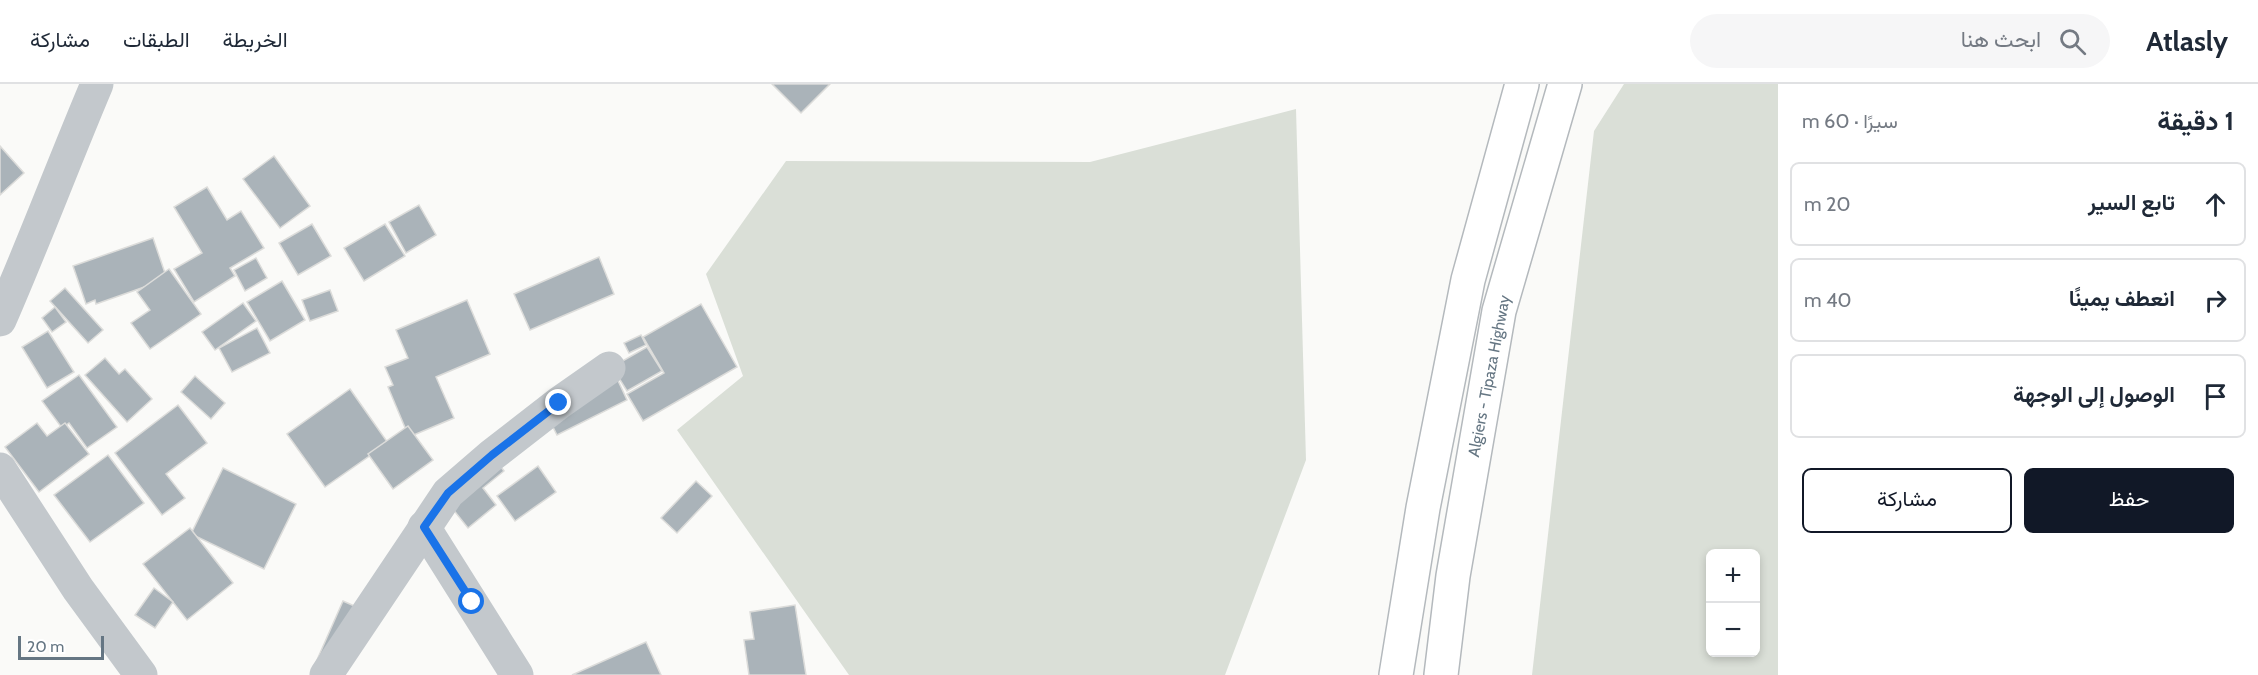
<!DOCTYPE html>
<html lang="ar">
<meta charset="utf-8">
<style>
body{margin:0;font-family:Cabin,Vazirmatn,sans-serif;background:#f6f6f7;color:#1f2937;direction:rtl}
.controls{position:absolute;right:18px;bottom:18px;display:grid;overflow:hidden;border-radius:9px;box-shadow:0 3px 9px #0003}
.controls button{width:54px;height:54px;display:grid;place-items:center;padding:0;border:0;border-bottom:2px solid #e0e1e3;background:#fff;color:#1f2937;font:30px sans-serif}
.scale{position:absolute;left:18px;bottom:15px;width:86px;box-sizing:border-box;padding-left:6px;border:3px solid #657683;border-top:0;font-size:16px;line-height:21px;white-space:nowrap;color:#657683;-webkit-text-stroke:4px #fff;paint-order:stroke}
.stop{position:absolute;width:18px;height:18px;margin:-14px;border:4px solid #1a73e8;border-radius:50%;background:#fff}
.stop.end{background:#1a73e8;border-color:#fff;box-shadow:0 2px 6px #0008}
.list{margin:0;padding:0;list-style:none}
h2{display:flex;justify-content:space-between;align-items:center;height:78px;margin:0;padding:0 24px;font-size:26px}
h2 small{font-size:20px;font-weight:400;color:#747a83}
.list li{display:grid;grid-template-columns:39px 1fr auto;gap:18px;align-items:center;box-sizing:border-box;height:84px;margin:0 12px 12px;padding:0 12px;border:2px solid #e0e1e3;border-radius:9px}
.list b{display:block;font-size:22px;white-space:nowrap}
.list em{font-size:20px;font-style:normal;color:#747a83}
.actions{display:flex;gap:12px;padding:18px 24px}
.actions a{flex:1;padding:14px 0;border:2px solid #111827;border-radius:9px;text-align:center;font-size:21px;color:#111827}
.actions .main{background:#111827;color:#fff}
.icon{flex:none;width:33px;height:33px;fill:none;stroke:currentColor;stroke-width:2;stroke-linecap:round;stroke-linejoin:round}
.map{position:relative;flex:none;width:1778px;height:591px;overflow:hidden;direction:ltr}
header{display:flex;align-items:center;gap:36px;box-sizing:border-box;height:84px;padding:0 30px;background:#fff;border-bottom:2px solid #e0e1e3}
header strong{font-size:28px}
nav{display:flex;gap:33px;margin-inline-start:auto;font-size:21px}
.search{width:420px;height:54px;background:#f6f6f7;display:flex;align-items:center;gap:15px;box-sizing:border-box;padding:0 21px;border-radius:33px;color:#747a83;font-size:22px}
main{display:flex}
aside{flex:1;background:#fff}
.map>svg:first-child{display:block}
.green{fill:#dadfd7;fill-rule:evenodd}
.building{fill:#aab3b9;stroke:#dcdcda;stroke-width:1.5}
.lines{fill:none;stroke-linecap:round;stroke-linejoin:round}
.motorway-casing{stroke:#b4b9bd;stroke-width:36}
.minor{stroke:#c3c8cc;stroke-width:33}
.motorway{stroke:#fff;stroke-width:33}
.route{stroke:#1a73e8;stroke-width:8}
.labels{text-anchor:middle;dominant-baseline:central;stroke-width:6;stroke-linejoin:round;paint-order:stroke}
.street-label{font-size:16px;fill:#657683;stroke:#fff}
</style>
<header>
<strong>Atlasly</strong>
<div class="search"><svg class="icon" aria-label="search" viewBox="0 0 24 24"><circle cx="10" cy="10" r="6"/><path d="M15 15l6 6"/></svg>ابحث هنا</div>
<nav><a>الخريطة</a><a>الطبقات</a><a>مشاركة</a></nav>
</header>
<main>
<aside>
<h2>1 دقيقة<small>سيرًا · 60 m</small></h2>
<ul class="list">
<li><svg class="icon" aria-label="ahead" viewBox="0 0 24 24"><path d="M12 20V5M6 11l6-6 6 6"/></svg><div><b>تابع السير</b></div><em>20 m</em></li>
<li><svg class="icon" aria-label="right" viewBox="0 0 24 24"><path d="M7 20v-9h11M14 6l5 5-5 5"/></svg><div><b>انعطف يمينًا</b></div><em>40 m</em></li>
<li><svg class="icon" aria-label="arrive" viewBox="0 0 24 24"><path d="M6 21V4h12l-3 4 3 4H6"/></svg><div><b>الوصول إلى الوجهة</b></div></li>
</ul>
<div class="actions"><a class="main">حفظ</a><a>مشاركة</a></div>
</aside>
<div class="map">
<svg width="1778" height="591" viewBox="0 0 1778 591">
<rect width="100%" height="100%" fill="#fafaf8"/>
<g class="green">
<path d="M1624,0h154v591h-246l62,-544zM1710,470h46v98h-46z"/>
<polygon points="1296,25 1306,376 1225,591 849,591 677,346 743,292 706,190 786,77 1090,78"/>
</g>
<g class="building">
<polygon points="772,0 830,0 801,29"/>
<polygon points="0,62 24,89 0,111"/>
<polygon points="274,72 310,122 280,144 243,95"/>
<polygon points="207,103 227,136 241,127 264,164 230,184 235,192 194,218 174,185 202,169 174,123"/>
<polygon points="419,121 436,151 406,169 389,138"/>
<polygon points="312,140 331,172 298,191 279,159"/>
<polygon points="385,140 405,172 364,197 344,164"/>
<polygon points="153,154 167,195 96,220 95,216 86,220 73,182"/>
<polygon points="599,173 614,210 530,246 514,210"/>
<polygon points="256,174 267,194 245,207 234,186"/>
<polygon points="169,185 201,230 150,265 131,239 150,226 137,208"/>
<polygon points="282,197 305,236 270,257 247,218"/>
<polygon points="65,204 103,246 88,259 50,217"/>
<polygon points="330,206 338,227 310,237 302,216"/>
<polygon points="467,216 490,270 436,293 454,334 409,353 388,303 393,301 385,283 408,274 396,246"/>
<polygon points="243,219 256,237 215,266 202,248"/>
<polygon points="701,220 737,283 643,337 627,310 664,289 643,253"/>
<polygon points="55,223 66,238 52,248 42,234"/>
<polygon points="257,244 270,269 232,288 219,264"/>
<polygon points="48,247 74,288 47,304 22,263"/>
<polygon points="641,251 646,261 629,269 624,259"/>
<polygon points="647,263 662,287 627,307 612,283"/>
<polygon points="105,274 119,290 125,285 152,315 127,338 85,291"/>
<polygon points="614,288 627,316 557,351 543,323"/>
<polygon points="79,291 117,343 87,364 69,339 62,344 42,317"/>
<polygon points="195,292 225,319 211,335 181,308"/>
<polygon points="350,305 388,359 325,403 287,350"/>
<polygon points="178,321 207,359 166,390 185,414 162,431 115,369"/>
<polygon points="37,339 47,352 65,339 89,370 39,408 5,363"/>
<polygon points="408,342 433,376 393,405 368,370"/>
<polygon points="491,370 504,387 483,404 496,421 468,444 452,424"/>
<polygon points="108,371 144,419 90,458 54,411"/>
<polygon points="538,382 556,408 515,437 497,412"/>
<polygon points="223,384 296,420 264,485 191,450"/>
<polygon points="696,397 712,412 677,449 661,434"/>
<polygon points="190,444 233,499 187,536 143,480"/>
<polygon points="154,504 173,518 155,544 135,531"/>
<polygon points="343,517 368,528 313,585"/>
<polygon points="795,521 806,591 749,591 744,556 754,555 750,528"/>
<polygon points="646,558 661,591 572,591"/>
</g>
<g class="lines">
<g class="motorway-casing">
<g id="motorway">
<polyline points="1396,591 1423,424 1468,196 1522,0"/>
<polyline points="1441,591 1453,492 1499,227 1565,0"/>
</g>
</g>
<g class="minor">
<path d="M0,236c34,-78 64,-158 97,-236"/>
<polyline points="0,385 78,505 141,591"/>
<polyline points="424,443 517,591"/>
<polyline points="326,591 448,409 492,371 559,319 609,284"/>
</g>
<use href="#motorway" class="motorway"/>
</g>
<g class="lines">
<polyline class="route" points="472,518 424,443 448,409 492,371 559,319"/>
</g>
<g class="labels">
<g class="street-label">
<text transform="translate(1489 292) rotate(-79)">Algiers - Tipaza Highway</text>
</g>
</g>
</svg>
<div class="controls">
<button>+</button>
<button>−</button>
</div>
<div class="scale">20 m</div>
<div class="stop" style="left:472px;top:518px"></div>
<div class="stop end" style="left:559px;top:319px"></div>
</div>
</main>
